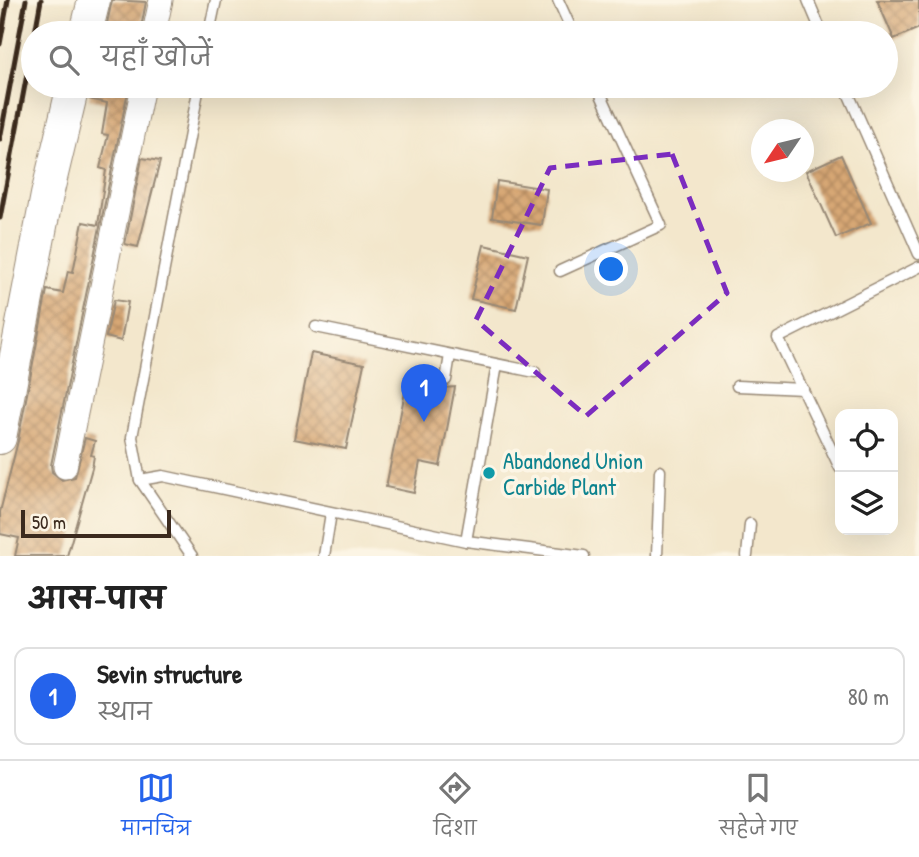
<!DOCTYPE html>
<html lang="hi">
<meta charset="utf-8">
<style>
body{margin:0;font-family:"Patrick Hand","Playpen Sans Deva",sans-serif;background:#f6f6f6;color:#222}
.controls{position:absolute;right:21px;bottom:21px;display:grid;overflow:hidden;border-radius:14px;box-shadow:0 7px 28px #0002}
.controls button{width:63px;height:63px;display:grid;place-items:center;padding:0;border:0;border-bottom:2px solid #e0e0e0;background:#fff;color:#222;font:35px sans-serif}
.compass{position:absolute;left:751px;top:119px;width:63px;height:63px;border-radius:50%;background:#fff;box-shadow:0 7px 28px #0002;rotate:235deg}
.scale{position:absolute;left:21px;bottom:18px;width:150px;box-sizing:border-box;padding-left:7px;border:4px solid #3b2a1e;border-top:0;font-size:19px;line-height:24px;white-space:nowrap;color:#3b2a1e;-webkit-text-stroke:5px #fcf5e5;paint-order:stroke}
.you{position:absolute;left:612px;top:270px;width:24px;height:24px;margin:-18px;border:5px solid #fff;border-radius:50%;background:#1a73e8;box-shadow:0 0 0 10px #1a73e833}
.badge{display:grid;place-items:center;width:46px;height:46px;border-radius:50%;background:#2563eb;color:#fff;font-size:23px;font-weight:700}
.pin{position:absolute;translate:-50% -58px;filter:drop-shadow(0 2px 4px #0008)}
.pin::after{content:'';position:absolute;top:37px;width:24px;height:21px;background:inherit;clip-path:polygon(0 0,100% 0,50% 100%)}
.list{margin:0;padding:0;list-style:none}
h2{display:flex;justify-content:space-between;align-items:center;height:91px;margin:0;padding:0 28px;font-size:30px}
h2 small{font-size:23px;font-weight:400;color:#767676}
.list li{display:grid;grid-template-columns:46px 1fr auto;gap:21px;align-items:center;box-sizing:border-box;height:98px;margin:0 14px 14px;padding:0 14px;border:2px solid #e0e0e0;border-radius:14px}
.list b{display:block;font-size:26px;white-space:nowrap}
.list p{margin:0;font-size:23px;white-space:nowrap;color:#767676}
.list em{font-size:23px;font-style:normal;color:#767676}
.icon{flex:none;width:38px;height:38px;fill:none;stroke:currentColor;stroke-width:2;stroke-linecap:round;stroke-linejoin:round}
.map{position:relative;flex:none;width:919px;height:556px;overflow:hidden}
.search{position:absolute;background:#fff;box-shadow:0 7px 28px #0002;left:21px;right:21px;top:21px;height:77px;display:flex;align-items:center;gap:18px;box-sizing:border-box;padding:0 24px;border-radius:38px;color:#767676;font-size:26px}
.sheet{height:203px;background:#fff}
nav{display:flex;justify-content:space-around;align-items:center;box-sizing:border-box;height:98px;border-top:2px solid #e0e0e0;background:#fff;font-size:19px;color:#767676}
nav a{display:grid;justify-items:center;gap:4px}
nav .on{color:#2563eb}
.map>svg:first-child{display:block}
.building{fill:url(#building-cross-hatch)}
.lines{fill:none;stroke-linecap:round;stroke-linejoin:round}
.lane-casing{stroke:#978875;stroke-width:13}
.street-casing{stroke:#978875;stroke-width:25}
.secondary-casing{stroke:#978875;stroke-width:34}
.lane{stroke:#fff;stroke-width:10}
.street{stroke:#fff;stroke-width:23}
.secondary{stroke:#fff;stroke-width:32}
.rail{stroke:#3b2a1e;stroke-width:5}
.marked{fill:none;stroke:#7b2cbf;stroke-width:5;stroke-dasharray:14 9;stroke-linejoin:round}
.culture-dot{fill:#0f9aa8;stroke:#fcf5e5;stroke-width:2.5}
.labels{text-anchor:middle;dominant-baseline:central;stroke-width:7;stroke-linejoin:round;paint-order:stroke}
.culture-label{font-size:23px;fill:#0d838f;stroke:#fcf5e5;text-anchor:start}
</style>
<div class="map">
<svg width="919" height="556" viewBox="0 0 919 556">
<defs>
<pattern id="building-cross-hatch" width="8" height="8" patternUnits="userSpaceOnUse" patternTransform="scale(1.75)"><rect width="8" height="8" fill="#d7a774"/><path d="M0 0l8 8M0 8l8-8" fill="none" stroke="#b0885f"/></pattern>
</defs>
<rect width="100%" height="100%" fill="#fcf5e5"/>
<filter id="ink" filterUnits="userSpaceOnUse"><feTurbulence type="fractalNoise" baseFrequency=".0143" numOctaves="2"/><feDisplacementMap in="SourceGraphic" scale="14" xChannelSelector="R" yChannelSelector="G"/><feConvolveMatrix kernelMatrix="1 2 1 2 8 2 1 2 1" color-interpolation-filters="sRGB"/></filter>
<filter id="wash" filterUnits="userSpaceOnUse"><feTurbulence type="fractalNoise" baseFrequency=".00686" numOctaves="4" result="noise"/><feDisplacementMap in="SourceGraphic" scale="28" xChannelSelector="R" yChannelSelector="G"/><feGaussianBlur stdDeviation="1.57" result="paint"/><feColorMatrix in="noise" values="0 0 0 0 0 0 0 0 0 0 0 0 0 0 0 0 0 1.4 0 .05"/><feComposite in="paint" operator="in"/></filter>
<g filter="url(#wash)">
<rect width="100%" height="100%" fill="#f3e7cc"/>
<g id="blocks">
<g class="building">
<polygon points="112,0 146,2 140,33 105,33"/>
<polygon points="877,0 919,0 919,28 894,39"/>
<polygon points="91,86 129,86 51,465 52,472 62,480 75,477 85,438 95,441 91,455 94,456 92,468 67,556 15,556 19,538 0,534 0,512 18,441 47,290 63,293 68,271 73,272 83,222 98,225 106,170 100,168 108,135 102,134 107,103 89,99"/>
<polygon points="841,155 871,223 836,238 806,171"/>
<polygon points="142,158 160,161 138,247 125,244"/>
<polygon points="497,181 547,189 542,225 492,218"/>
<polygon points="484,245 528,255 516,309 471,299"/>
<polygon points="114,300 128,302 121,341 106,337"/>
<polygon points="311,353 364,364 346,449 294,439"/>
<polygon points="408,377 444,388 455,387 440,466 420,462 414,493 386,487"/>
</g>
</g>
</g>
<g filter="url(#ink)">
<use href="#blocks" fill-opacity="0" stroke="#978875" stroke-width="2"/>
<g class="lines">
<g class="lane-casing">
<g id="lane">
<polyline points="558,0 573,33"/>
<polyline points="808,0 822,33"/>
<polyline points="209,33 216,0"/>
<polyline points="845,86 919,254"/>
<polyline points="560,271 661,225 597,86"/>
<polyline points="316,327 535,372"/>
<polyline points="446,380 450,355"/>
<polyline points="737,386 803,389"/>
<polyline points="840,468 778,338 919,267"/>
<polyline points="140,480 163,476 466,541 584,556"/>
<polyline points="466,541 497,365"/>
<polyline points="192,556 140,480 132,437 199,86"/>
<polyline points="324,556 331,513"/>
<polyline points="657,556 660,471"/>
<polyline points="747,556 750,524"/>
</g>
</g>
<g class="street-casing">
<g id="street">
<polyline points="154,33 161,0"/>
<polyline points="65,467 143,86"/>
</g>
</g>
<g class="secondary-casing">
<g id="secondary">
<polyline points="86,33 94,0"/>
<polyline points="0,438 47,195 73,86"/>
</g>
</g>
<use href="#lane" class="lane"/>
<use href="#street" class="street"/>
<use href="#secondary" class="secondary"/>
<g class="rail">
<polyline points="35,33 41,0"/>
<polyline points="0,44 8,0"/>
<polyline points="0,139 26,0"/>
<polyline points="0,218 33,42"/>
</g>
</g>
</g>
<path class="marked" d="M672,154l55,139 -141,123 -110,-96 74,-152z"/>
<circle class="culture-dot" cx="489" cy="473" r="7"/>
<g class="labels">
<g class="culture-label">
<text x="503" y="460">Abandoned Union<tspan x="503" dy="26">Carbide Plant</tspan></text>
</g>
</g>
</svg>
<div class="controls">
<button><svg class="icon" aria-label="locate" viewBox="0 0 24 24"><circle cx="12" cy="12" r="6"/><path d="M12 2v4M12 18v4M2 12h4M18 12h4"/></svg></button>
<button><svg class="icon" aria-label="layers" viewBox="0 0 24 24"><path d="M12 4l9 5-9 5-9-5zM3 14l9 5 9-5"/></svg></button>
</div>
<svg class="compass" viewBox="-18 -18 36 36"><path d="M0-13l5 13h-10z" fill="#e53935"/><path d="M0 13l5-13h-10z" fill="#767676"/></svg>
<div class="scale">50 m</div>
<div class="you"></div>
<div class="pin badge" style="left:424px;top:422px">1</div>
<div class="search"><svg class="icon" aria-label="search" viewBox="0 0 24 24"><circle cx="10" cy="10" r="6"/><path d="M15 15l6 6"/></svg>यहाँ खोजें</div>
</div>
<section class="sheet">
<h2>आस-पास<small></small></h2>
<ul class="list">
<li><span class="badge">1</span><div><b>Sevin structure</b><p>स्थान</p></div><em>80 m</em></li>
</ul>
</section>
<nav>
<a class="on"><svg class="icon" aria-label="map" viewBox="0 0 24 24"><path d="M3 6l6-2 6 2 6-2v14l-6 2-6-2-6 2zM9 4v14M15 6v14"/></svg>मानचित्र</a>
<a><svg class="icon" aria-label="directions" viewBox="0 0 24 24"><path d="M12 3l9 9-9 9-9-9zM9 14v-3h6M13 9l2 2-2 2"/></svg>दिशा</a>
<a><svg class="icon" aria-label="saved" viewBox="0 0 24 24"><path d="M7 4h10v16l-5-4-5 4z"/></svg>सहेजे गए</a>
</nav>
